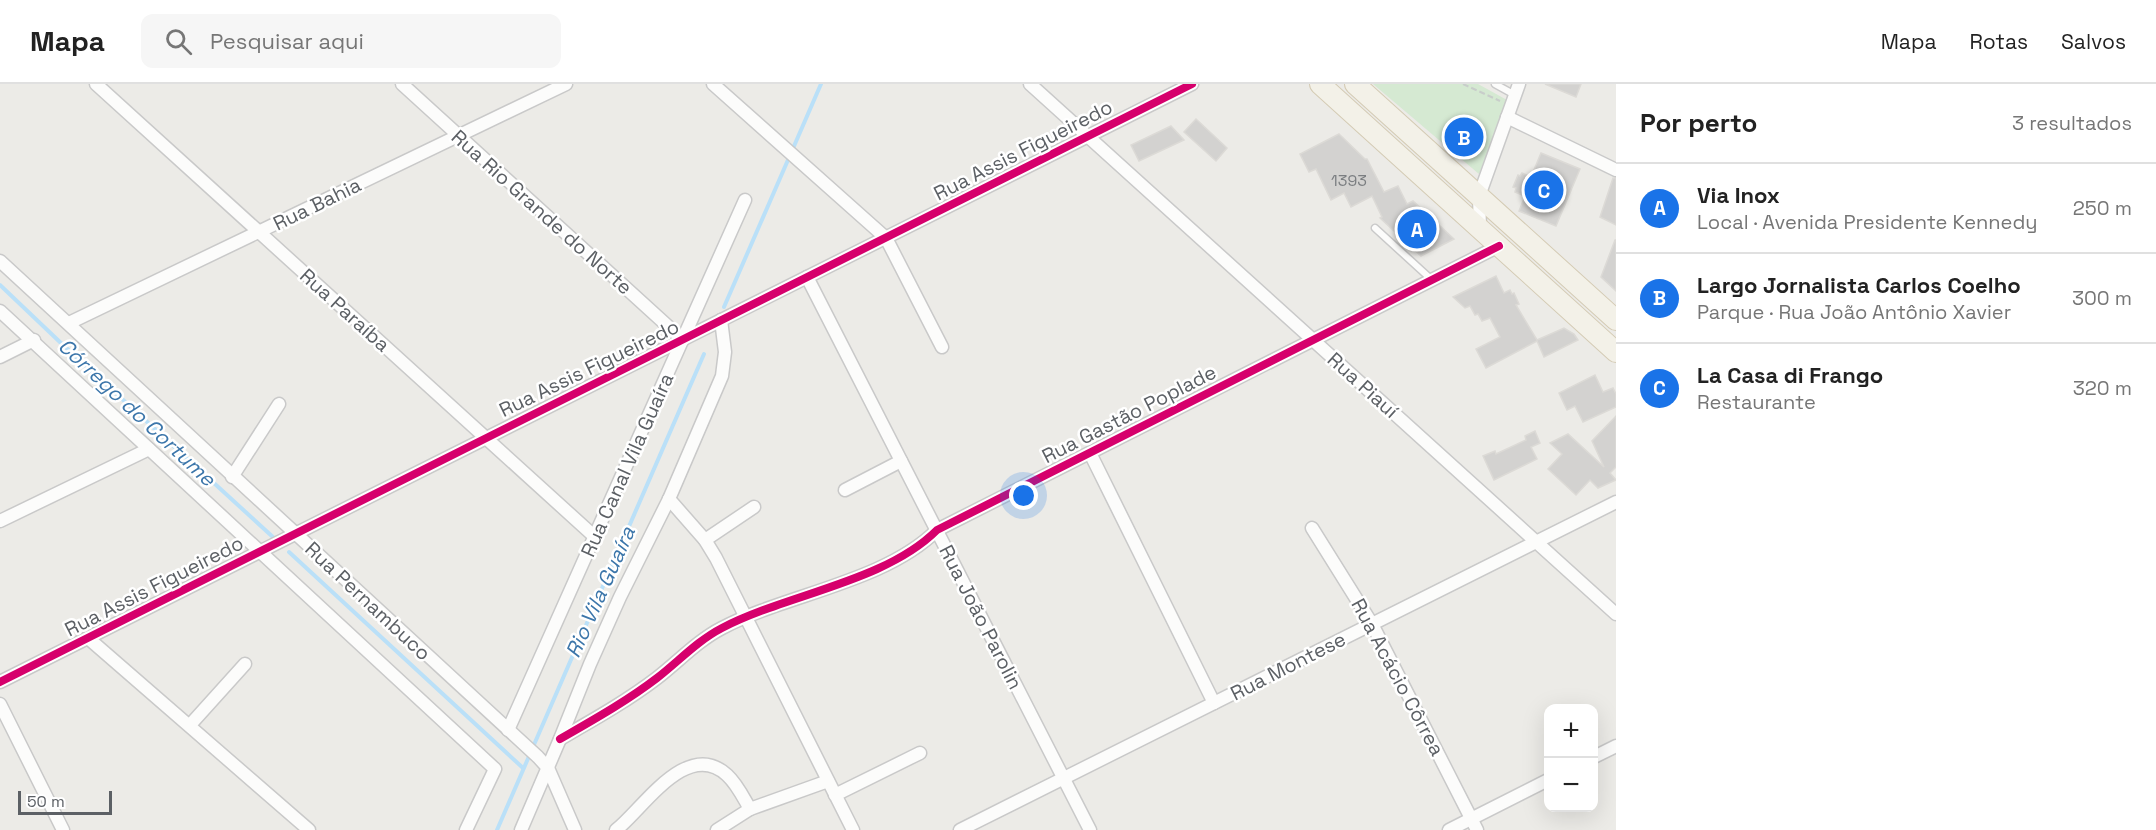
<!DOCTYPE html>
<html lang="pt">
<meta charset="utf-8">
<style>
body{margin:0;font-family:"Space Grotesk",sans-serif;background:#f6f6f6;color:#222}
.controls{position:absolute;right:18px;bottom:18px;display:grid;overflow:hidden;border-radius:12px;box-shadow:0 6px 24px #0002}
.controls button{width:54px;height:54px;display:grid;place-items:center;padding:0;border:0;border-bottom:2px solid #e0e0e0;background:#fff;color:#222;font:30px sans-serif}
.scale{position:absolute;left:18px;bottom:15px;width:94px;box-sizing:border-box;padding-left:6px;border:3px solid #5c6065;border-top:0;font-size:16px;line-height:21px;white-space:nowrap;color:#5c6065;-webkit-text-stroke:4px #fff;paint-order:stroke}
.you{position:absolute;left:1024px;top:412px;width:21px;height:21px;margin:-15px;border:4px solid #fff;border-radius:50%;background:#1a73e8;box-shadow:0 0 0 9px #1a73e833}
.badge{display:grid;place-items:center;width:39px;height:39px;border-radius:50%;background:#1a73e8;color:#fff;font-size:20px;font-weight:700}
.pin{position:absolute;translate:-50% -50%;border:3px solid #fff;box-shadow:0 2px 6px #0006}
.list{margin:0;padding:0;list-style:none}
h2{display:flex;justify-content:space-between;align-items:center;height:78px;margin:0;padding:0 24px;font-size:26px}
h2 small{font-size:20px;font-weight:400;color:#767676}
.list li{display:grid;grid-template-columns:39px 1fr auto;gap:18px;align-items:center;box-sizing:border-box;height:90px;padding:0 24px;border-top:2px solid #e0e0e0}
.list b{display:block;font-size:22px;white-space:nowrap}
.list p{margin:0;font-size:20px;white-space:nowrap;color:#767676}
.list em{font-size:20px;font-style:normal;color:#767676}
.icon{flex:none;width:33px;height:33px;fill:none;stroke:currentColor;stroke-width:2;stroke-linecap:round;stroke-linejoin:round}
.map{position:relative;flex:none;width:1616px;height:746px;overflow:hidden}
header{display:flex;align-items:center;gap:36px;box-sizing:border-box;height:84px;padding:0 30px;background:#fff;border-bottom:2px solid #e0e0e0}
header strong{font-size:28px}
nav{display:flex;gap:33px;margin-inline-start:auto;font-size:21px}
.search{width:420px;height:54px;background:#f6f6f6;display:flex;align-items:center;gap:15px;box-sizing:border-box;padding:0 21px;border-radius:12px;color:#767676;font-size:22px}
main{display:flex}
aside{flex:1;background:#fff}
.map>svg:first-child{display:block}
.green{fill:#d5e9d2}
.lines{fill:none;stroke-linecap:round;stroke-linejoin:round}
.stream{stroke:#bae0f8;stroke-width:4}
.building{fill:#d3d2d0;stroke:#dcdad6;stroke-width:1.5}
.lane-casing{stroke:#c9c9c9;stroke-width:9}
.street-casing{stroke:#c9c9c9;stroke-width:15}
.primary-casing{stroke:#d4cbb4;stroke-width:22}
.path{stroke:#c8cdca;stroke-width:2;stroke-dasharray:6 3;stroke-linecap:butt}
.lane{stroke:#fcfcfb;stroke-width:6}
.street{stroke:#fcfcfb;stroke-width:12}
.primary{stroke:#f3f1e8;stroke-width:20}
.cycleway-casing{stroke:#fff;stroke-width:11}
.cycleway{stroke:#d6006c;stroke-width:8}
.labels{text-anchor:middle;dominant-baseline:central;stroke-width:5;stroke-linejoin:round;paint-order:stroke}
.number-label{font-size:16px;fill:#7b7e81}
.street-label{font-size:20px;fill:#5c6065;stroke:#fff}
.water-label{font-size:21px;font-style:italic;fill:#3c76aa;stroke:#fff}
</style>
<header>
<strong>Mapa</strong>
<div class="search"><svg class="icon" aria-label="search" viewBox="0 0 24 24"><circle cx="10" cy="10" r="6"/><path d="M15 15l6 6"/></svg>Pesquisar aqui</div>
<nav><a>Mapa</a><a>Rotas</a><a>Salvos</a></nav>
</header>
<main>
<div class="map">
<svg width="1616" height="746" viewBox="0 0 1616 746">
<rect width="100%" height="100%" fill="#ecebe7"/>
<polygon class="green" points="1373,0 1478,0 1507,16 1479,90"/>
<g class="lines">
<g class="stream">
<polyline points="0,201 62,260 274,454"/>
<polyline points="724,223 821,0"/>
<polyline points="289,468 523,684"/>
<polyline points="533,663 704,270"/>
<polyline points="497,746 530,670"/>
</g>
</g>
<g class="building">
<polygon points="1545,0 1581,0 1576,13"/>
<polygon points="1196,35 1227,64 1216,77 1184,48"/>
<polygon points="1171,42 1184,56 1139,77 1131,61"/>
<polygon points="1339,50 1365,75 1367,75 1384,108 1398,102 1407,120 1413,117 1454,155 1421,172 1380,134 1382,133 1372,112 1351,123 1344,109 1331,116 1316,85 1309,88 1300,70"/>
<polygon points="1541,69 1580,85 1556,142 1519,127 1525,112 1515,108 1516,104 1513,103 1518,91 1520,92 1522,89 1531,93"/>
<polygon points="1613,94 1616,94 1616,141 1600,133"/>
<polygon points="1615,156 1616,156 1616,207 1601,193"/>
<polygon points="1496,192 1504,209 1510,206 1512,210 1514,209 1519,220 1516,221 1537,256 1564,244 1574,250 1578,256 1544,273 1537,257 1486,284 1476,265 1500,253 1490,234 1482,237 1478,230 1475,231 1470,222 1465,224 1453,213"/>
<polygon points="1595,291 1603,308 1613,304 1616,310 1616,323 1583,338 1575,322 1567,326 1559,309"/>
<polygon points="1616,332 1616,383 1610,389 1616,396 1598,404 1590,396 1576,411 1548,385 1562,370 1550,359 1568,350 1604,383 1592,357"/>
<polygon points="1535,347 1540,359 1531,363 1537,375 1494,396 1483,372 1495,367 1496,370 1526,356 1525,352"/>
</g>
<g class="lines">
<g class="lane-casing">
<g id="lane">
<polyline points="1495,0 1515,11"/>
<polyline points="1375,144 1432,196"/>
</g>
</g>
<g class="street-casing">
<g id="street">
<polyline points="96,0 595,453"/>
<polyline points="402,0 683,256"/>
<polyline points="713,0 886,154 942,263"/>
<polyline points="1030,0 1616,530"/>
<polyline points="1507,33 1616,86"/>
<polyline points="1480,145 1479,112 1519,0"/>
<polyline points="0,177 538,673 548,684 575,746"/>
<polyline points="807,193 1090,746"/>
<polyline points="0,227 495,685 466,746"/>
<polyline points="69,239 566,0"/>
<polyline points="0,273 34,256"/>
<polyline points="1090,369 1214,619"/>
<polyline points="232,393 279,320"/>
<polyline points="845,406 901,377"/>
<polyline points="669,415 705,456 716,474 853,746"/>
<polyline points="0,437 149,365"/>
<polyline points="1312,444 1372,540 1477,746"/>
<polyline points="705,456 754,423"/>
<polyline points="88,554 309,746"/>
<polyline points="0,598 1192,0"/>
<polyline points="0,620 63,746"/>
<polyline points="190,641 245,580"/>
<polyline points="508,646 745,116"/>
<path d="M560,655c33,-19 67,-38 97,-61 22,-17 40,-37 65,-50 65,-34 163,-46 215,-98l562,-284"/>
<polyline points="1594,673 1616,662"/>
<polyline points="835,711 920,669"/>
<polyline points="521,746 560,655 590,580 620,513 669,415 722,292 725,268 721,236"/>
<path d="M616,746c27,-21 71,-92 111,-55 10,9 16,22 23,34"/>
<polyline points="717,746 750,725 828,697"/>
<polyline points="960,746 1616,418"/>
<polyline points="1449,746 1548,696"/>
</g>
</g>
<g class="primary-casing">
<g id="primary">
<polyline points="1320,0 1616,268"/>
<polyline points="1355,0 1616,236"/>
</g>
</g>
<polyline class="path" points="1463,0 1500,17"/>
<use href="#lane" class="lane"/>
<use href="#street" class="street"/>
<use href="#primary" class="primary"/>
<g class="cycleway-casing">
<g id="cycleway">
<polyline points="0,598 1192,0"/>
<path d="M560,655c33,-19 67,-38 97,-61 22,-17 40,-37 65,-50 65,-34 163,-46 215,-98l562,-284"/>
</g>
</g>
<use href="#cycleway" class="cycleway"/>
</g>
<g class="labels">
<g class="number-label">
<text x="1349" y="96">1393</text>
</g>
<g class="street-label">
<text transform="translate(1023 66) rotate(-27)">Rua Assis Figueiredo</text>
<text transform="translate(317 120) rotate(-26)">Rua Bahia</text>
<text transform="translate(542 128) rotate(42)">Rua Rio Grande do Norte</text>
<text transform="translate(345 226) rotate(42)">Rua Paraíba</text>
<text transform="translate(589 284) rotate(-26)">Rua Assis Figueiredo</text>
<text transform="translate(1363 301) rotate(42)">Rua Piauí</text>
<text transform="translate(1129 330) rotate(-27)">Rua Gastão Poplade</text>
<text transform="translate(627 381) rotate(-66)">Rua Canal Vila Guaíra</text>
<text transform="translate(154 502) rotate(-27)">Rua Assis Figueiredo</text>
<text transform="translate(368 517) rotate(43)">Rua Pernambuco</text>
<text transform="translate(981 533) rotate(63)">Rua João Parolin</text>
<text transform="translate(1288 582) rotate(-27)">Rua Montese</text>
<text transform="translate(1398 593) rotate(62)">Rua Acácio Côrrea</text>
</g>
<g class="water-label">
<text transform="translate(137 328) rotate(43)">Córrego do Cortume</text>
<text transform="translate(600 508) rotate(-66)">Rio Vila Guaíra</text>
</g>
</g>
</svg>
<div class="controls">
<button>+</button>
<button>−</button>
</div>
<div class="scale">50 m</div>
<div class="you"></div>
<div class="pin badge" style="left:1417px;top:145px">A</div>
<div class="pin badge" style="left:1464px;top:53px">B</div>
<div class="pin badge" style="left:1544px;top:106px">C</div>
</div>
<aside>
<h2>Por perto<small>3 resultados</small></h2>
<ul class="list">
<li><span class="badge">A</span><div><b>Via Inox</b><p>Local · Avenida Presidente Kennedy</p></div><em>250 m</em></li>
<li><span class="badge">B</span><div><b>Largo Jornalista Carlos Coelho</b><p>Parque · Rua João Antônio Xavier</p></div><em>300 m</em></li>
<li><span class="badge">C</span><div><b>La Casa di Frango</b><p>Restaurante</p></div><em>320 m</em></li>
</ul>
</aside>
</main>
